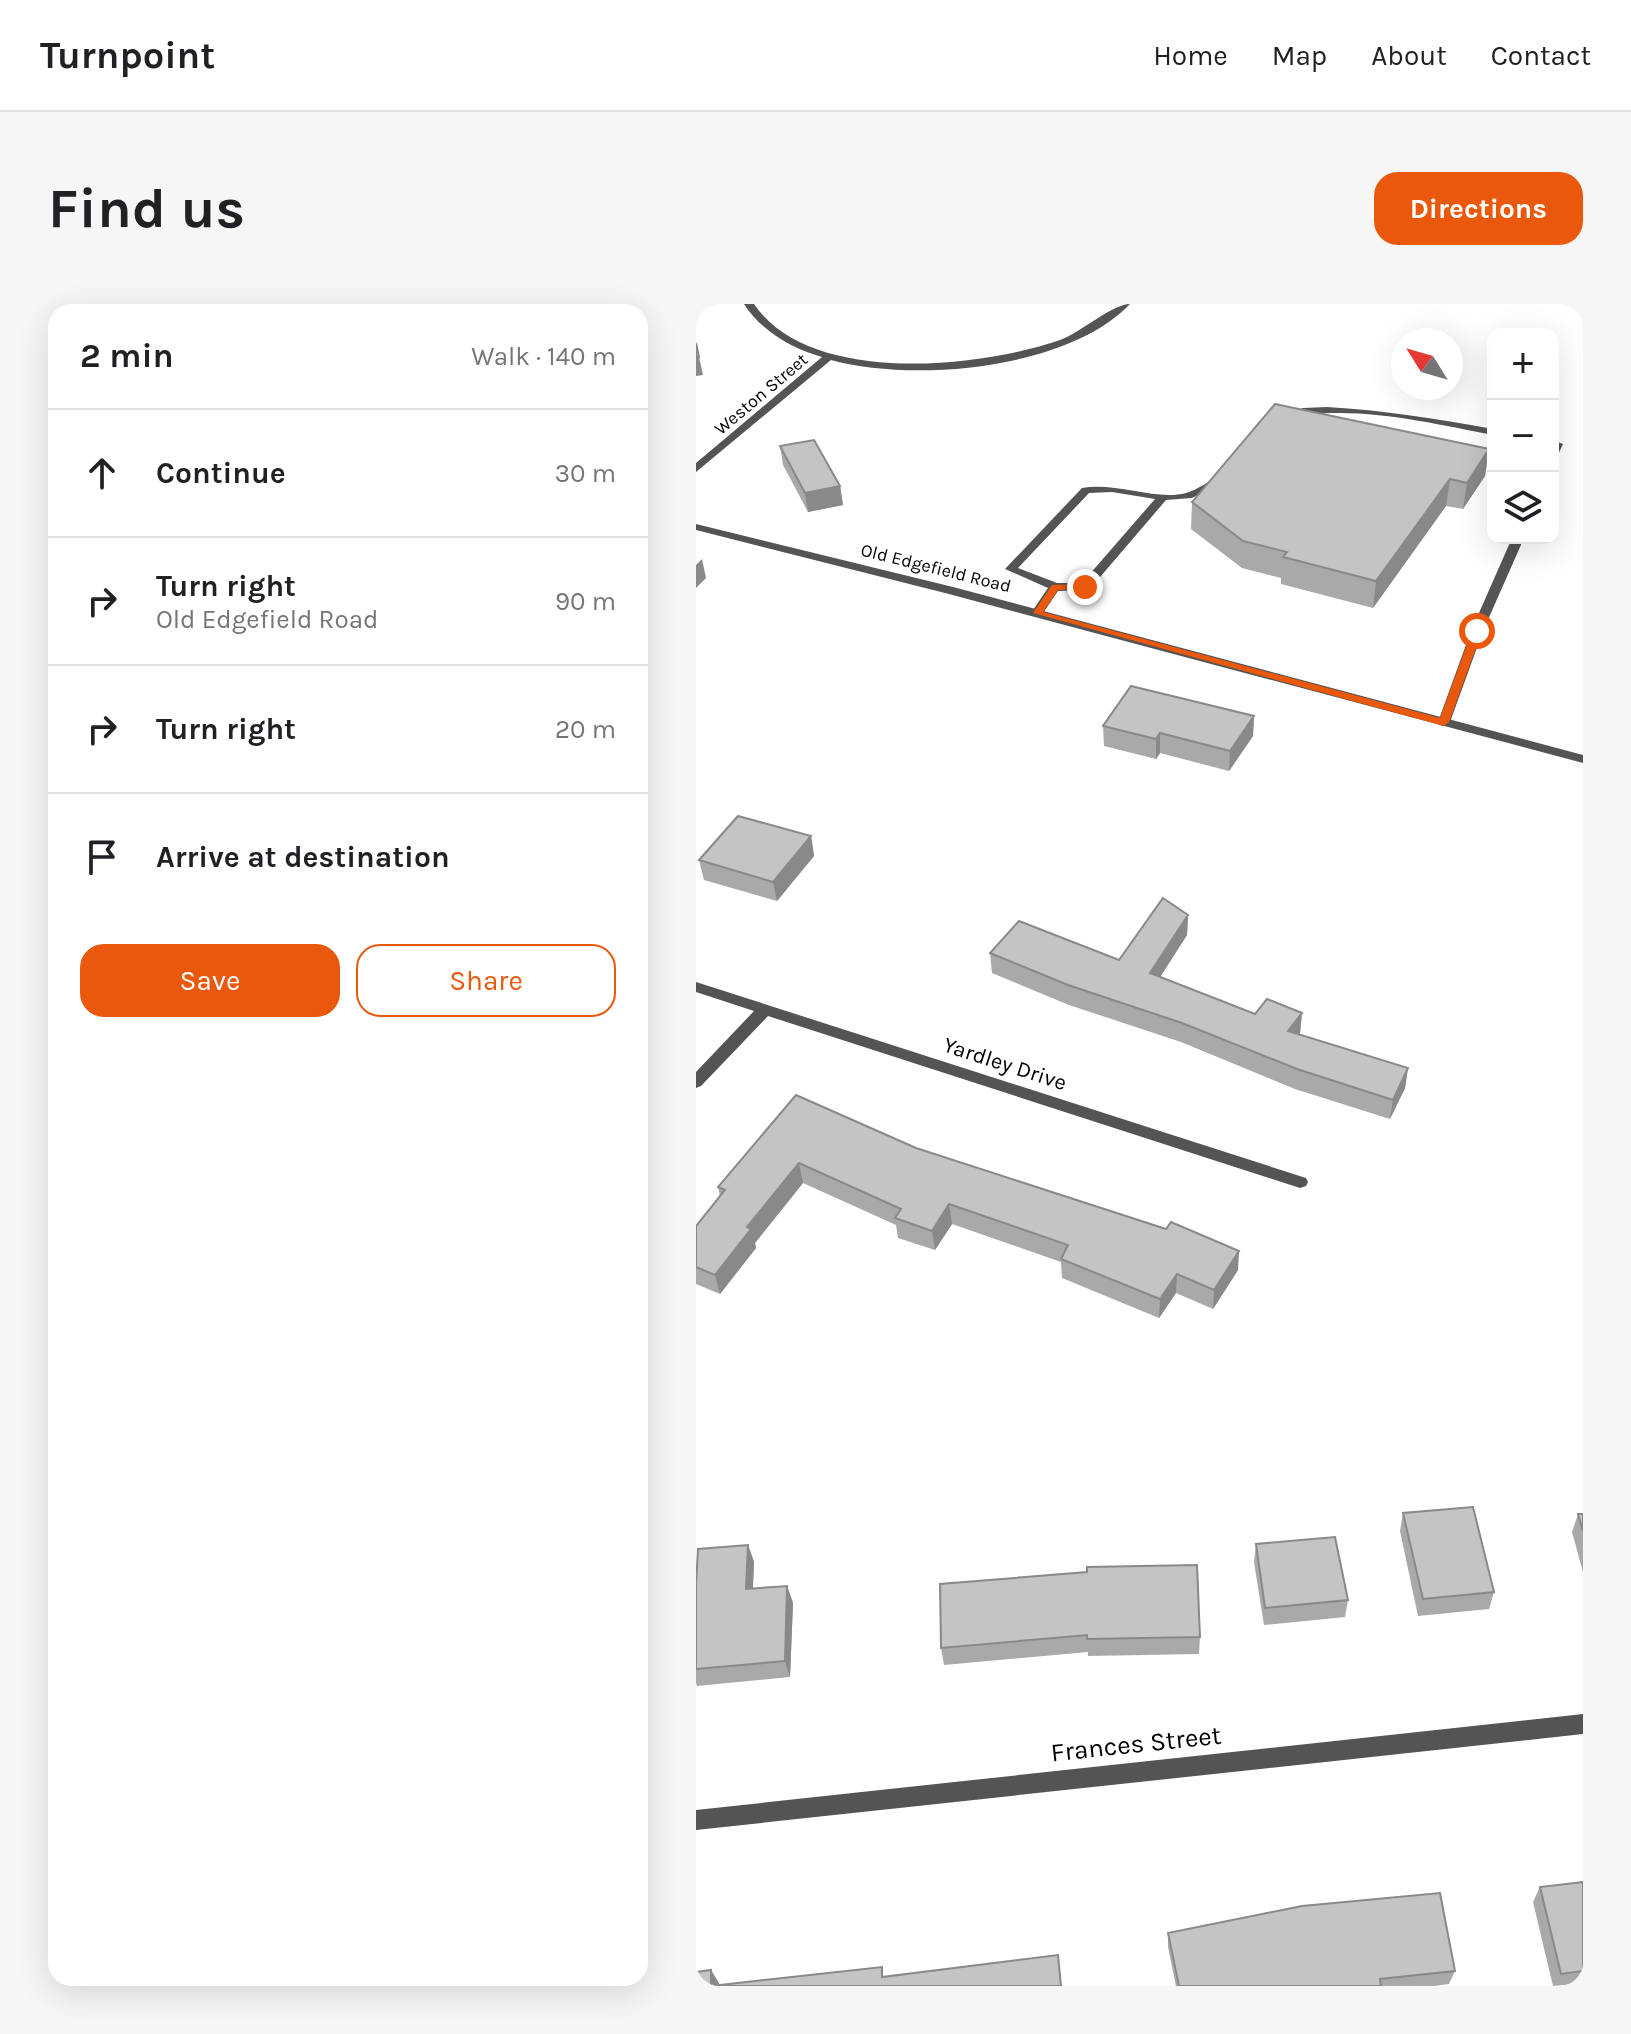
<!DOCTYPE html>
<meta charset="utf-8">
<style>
body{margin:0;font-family:Karla,sans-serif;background:#f6f6f6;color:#202124}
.controls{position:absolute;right:24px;top:24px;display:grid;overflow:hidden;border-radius:16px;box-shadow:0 8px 32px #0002}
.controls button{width:72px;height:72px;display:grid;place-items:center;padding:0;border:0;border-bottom:2px solid #e0e0e0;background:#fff;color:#202124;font:40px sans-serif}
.compass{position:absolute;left:695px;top:24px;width:72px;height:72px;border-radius:50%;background:#fff;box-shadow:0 8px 32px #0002;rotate:307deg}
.stop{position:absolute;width:24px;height:24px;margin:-18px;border:6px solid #ea580c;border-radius:50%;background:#fff}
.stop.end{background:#ea580c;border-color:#fff;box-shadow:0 2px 8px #0008}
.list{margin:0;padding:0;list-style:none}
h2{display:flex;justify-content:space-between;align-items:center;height:104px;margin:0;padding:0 32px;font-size:34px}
h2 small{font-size:26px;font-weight:400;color:#757577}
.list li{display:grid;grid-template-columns:52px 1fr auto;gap:24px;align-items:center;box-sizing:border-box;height:128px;padding:0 32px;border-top:2px solid #e0e0e0}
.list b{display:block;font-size:30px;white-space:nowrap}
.list p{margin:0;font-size:26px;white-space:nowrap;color:#757577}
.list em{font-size:26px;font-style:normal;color:#757577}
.actions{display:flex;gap:16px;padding:24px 32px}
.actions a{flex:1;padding:18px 0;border:2px solid #ea580c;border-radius:24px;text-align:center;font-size:28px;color:#ea580c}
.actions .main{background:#ea580c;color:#fff}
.icon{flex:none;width:44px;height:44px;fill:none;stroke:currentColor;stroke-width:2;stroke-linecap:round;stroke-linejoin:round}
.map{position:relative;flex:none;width:887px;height:1682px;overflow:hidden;border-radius:24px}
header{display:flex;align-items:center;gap:48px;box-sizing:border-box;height:112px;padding:0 40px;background:#fff;border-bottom:2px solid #e0e0e0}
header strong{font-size:38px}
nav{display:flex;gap:44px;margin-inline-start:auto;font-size:28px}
.intro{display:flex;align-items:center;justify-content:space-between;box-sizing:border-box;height:192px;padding:0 48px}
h1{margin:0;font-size:56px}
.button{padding:20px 36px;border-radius:24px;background:#ea580c;color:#fff;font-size:28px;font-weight:700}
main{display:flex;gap:48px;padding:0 48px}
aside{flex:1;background:#fff;border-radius:24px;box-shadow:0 8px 32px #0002}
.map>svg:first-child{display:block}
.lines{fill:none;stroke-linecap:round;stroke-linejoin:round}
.service{fill:#545454;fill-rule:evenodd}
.minor{fill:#545454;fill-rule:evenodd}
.tertiary{fill:#545454;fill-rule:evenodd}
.wall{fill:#a9a9a9}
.shaded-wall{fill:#898989}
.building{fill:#c4c4c4;stroke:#898989;stroke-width:2}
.route{fill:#ea580c}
.labels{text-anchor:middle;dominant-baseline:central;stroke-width:6;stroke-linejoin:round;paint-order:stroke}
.far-street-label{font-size:18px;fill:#000;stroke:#fff}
.street-label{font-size:22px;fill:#000;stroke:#fff}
.near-street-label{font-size:26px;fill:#000;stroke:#fff}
</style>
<header>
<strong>Turnpoint</strong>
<nav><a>Home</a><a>Map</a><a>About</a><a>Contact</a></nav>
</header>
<div class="intro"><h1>Find us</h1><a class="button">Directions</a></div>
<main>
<aside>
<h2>2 min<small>Walk · 140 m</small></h2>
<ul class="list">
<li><svg class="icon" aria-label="ahead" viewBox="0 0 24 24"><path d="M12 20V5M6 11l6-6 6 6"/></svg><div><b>Continue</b></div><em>30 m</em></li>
<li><svg class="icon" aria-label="right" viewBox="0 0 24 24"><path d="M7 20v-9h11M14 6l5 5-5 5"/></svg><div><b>Turn right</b><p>Old Edgefield Road</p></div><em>90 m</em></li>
<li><svg class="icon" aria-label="right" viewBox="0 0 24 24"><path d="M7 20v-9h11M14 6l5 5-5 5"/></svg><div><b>Turn right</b></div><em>20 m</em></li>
<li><svg class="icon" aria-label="arrive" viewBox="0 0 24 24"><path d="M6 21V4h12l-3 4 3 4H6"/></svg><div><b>Arrive at destination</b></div></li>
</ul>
<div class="actions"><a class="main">Save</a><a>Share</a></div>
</aside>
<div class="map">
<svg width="887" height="1682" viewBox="0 0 887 1682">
<rect width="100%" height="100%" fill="#fff"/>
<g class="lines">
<g class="service">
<path d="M631,103c56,3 111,12 166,22v6c-63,-12 -144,-32 -207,-16l-5,-3 22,-8z"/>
<polygon points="857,136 867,140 861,153 857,154"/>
<path d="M525,172l5,3 -1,2 -33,17 -26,2 -77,90 -31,1 -17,25h-8l-2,-3 17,-25 -43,-19 77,-81c34,-6 74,13 104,5 12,-3 23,-13 35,-17zM416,188l43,7 -73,84h-25l-39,-15 71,-75z"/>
<polygon points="816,234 828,234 787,327 754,418 748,422 743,421 742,418 775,327"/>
</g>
<g class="minor">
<path d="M48,0h10c56,82 225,64 306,36 22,-8 52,-36 70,-36 -62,65 -215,79 -299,56l-135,112v-9l126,-106c-29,-8 -61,-26 -78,-53z"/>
<polygon points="0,678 610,874 612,878 610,882 604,884 72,712 5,782 0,784 0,768 58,707 0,688"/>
<polygon points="887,1410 887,1430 0,1526 0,1506"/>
</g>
<polygon class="tertiary" points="0,220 257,283 887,451 887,459 249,289 0,226"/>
</g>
<g class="wall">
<polygon points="84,142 144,182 147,201 112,208 87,161"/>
<polygon points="793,145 789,172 767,205 750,202 677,304 585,280 585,274 546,264 495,225 496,198"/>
<polygon points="558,412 557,432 533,467 464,449 460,455 408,442 407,422"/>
<polygon points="115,532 118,552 81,597 8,576 3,556"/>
<polygon points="492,611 491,631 464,673 559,710 606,709 604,729 603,731 712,764 709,784 694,815 599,785 485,738 373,701 296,669 294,649 423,656"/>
<polygon points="100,791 220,844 542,966 517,1005 480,989 463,1014 366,974 365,958 256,920 239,946 202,934 200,921 107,879 59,939 60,944 24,990 0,980 0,922 24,892 22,883"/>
<polygon points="707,1209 798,1288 793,1305 722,1312 704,1227"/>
<polygon points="882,1210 887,1210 887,1268 876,1228"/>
<polygon points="560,1240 652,1296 649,1313 568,1321 558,1258"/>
<polygon points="52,1241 58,1258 57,1285 91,1282 97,1299 94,1373 1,1382 0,1379 0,1281"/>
<polygon points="244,1280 504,1333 503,1350 392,1352 392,1348 248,1361 245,1344"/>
<polygon points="887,1578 887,1679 857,1682 837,1598 844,1583"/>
<polygon points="472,1629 759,1667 753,1680 738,1682 480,1682 472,1643"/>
</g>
<g class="shaded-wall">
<polygon points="0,53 3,53 7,71 0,72"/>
<polygon points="793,145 789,172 767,205 771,179"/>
<polygon points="754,175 750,202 677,304 680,277"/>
<polygon points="144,182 147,201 112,208 109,189"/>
<polygon points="6,255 10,274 0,284 0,261"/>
<polygon points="558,412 557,432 533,467 534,447"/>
<polygon points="464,429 464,449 460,455 460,435"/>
<polygon points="115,532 118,552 81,597 77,578"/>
<polygon points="492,611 491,631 454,689 454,669"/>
<polygon points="606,709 604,729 590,747 592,727"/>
<polygon points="712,764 709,784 694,815 697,796"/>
<polygon points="103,859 107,879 59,939 60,944 24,990 19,971 51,923"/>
<polygon points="253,900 256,920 239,946 236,927"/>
<polygon points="543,947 542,966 517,1005 518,986"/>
<polygon points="481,970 480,989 463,1014 464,995"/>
<polygon points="52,1241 58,1258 56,1302 50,1285"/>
<polygon points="91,1282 97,1299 94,1373 89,1357"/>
<polygon points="15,1666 23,1679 22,1682 15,1682"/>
</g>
<g class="building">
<polygon points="0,39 3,53 0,53"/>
<polygon points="579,100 793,145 771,179 754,175 680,277 587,253 591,248 547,237 496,198"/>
<polygon points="118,136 144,182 109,189 84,142"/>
<polygon points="435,382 558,412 534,447 464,429 460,435 407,422"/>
<polygon points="42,512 115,532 77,578 3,556"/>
<polygon points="467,594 492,611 454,669 559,710 571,695 606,709 592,727 712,764 697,796 601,765 486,719 372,681 294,649 323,617 423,656"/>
<polygon points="100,791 220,844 470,925 475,918 543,947 518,986 481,970 464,995 365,955 372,941 253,900 236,927 199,914 205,905 103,859 51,923 55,925 19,971 0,963 0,922 29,886 22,883"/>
<polygon points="777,1203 798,1288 727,1295 707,1209"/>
<polygon points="882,1210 887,1210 887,1227"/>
<polygon points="639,1233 652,1296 569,1304 560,1240"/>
<polygon points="52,1241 50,1285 91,1282 89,1357 0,1365 0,1281 2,1245"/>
<polygon points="501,1261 504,1333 391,1335 391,1331 245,1344 244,1280 391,1268 391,1263"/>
<polygon points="887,1578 887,1667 865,1670 844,1583"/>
<polygon points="744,1589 759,1667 684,1675 685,1682 483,1682 472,1629 606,1602"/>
<polygon points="362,1651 365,1682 0,1682 0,1668 15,1666 15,1682 186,1663 186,1673"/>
</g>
<polygon class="route" points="389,280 393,285 362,286 347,308 744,414 776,327 781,324 786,327 753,418 748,422 337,309 356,281"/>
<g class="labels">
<g class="far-street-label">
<text transform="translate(65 90) rotate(-40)">Weston Street</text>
<text transform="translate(240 264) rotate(14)">Old Edgefield Road</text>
</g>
<g class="street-label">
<text transform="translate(309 760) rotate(18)">Yardley Drive</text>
</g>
<g class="near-street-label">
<text transform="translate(440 1440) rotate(-6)">Frances Street</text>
</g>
</g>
</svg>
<div class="controls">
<button>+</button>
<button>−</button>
<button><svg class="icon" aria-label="layers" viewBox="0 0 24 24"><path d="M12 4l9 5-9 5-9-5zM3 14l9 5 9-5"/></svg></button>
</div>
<svg class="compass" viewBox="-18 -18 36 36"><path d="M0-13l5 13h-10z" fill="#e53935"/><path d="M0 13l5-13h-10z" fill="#757577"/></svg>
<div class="stop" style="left:781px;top:327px"></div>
<div class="stop end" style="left:389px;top:283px"></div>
</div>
</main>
